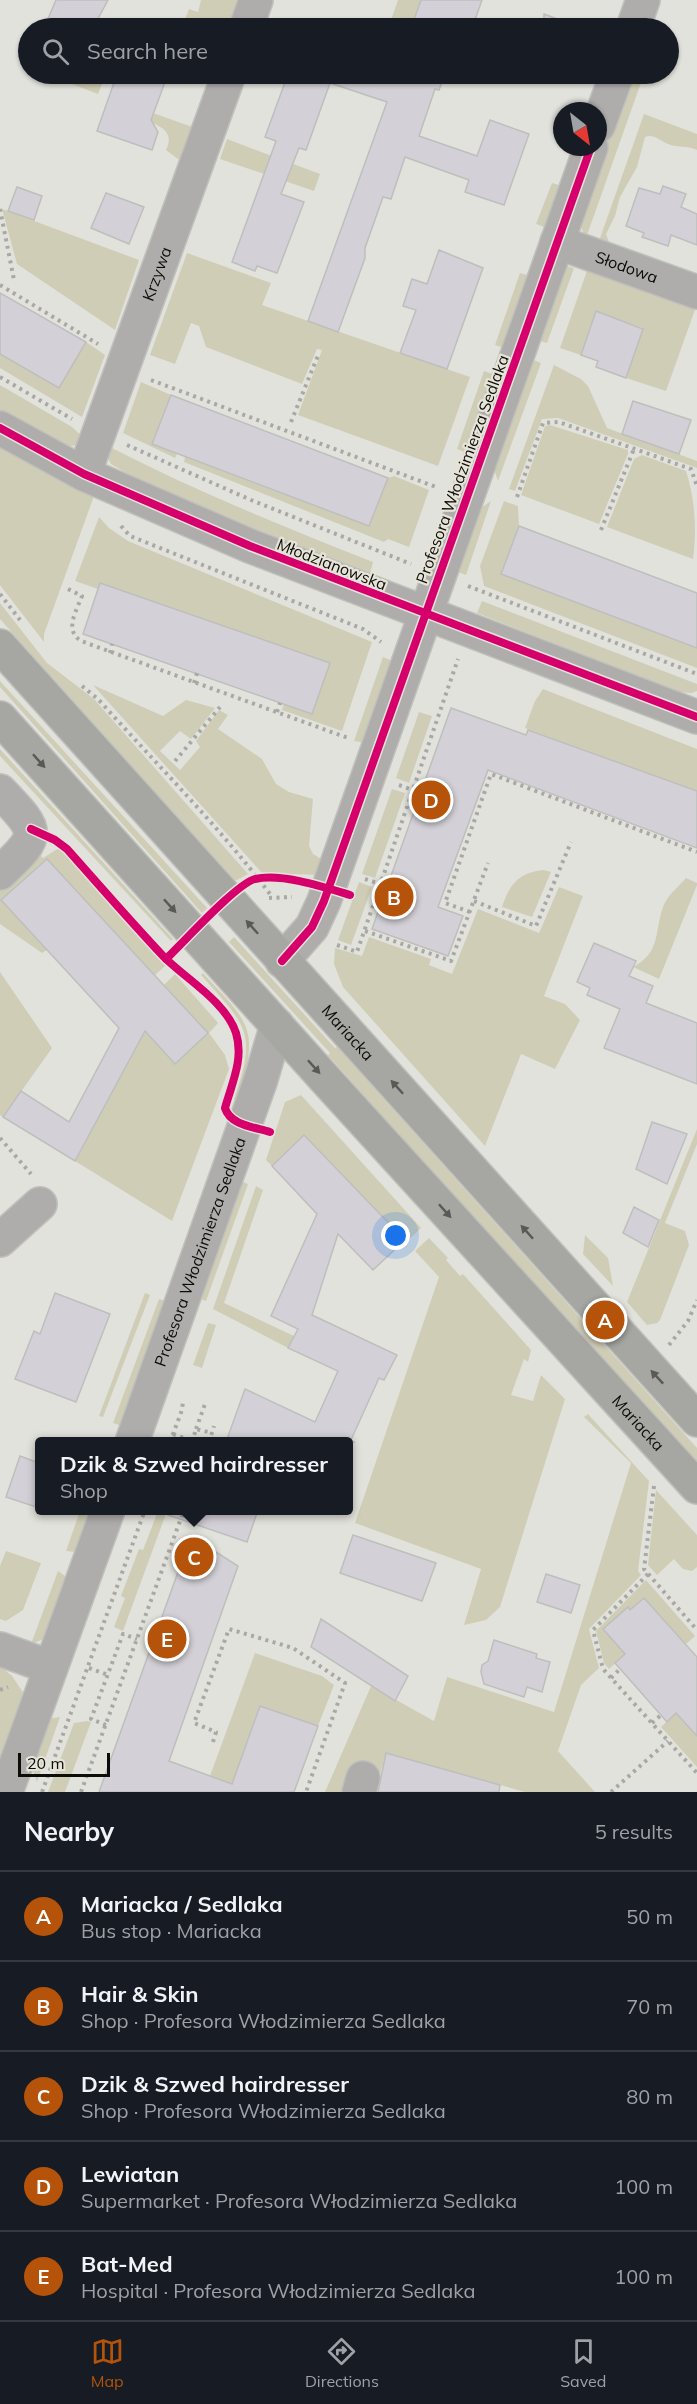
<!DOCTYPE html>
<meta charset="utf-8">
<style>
body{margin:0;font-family:Mulish,sans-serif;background:#242831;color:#f1f3f6}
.compass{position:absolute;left:553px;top:102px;width:54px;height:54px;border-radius:50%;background:#171b24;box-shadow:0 2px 4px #0004;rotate:149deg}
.scale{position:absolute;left:18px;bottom:15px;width:92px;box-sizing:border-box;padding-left:6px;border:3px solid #0d0c08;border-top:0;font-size:16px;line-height:21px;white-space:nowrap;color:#0d0c08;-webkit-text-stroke:4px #e6e4d8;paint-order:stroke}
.you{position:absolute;left:396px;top:1236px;width:21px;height:21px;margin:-15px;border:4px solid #fff;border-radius:50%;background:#1a73e8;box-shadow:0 0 0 9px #1a73e833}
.badge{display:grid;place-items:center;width:39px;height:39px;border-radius:50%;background:#b45309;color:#fff;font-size:20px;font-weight:700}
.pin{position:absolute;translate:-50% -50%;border:3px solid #fff;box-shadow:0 2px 6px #0006}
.popup{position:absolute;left:35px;top:1437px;width:318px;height:78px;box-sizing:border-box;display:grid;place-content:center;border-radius:6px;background:#171b24;filter:drop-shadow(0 2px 4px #0005);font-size:20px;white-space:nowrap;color:#9ea1a6}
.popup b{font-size:22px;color:#f1f3f6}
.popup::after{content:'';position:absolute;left:50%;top:100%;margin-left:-12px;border:12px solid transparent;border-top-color:#171b24}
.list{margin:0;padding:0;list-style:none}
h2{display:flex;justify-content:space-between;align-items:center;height:78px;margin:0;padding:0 24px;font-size:26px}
h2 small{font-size:20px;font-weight:400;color:#9ea1a6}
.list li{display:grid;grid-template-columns:39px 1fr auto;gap:18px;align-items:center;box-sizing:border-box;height:90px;padding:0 24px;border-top:2px solid #363941}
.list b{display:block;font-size:22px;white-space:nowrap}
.list p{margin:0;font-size:20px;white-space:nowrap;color:#9ea1a6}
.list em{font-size:20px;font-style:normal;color:#9ea1a6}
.icon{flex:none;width:33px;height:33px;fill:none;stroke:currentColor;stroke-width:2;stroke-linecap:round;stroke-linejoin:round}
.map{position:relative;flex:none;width:697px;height:1792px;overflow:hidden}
.search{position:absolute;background:#171b24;box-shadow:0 2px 4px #0004;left:18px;right:18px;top:18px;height:66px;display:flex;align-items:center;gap:15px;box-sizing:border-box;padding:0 21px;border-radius:33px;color:#9ea1a6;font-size:22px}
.sheet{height:528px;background:#171b24}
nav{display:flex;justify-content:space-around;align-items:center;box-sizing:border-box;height:84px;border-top:2px solid #363941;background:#171b24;font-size:16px;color:#9ea1a6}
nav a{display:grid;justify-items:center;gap:3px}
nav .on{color:#b45309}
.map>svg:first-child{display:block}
.green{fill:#d0cdb6}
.building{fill:#d3d1d7;stroke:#bebebd;stroke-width:1.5}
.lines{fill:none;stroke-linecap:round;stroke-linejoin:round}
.minor-casing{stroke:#bfbfbb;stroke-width:36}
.major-casing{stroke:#bfbfbb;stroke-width:36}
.path{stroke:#a9a8a5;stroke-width:4;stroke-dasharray:3 4.5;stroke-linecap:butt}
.minor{stroke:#aeadab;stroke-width:33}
.major{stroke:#a6a6a2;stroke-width:33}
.cycleway-casing{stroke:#e6e4d8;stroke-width:11}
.cycleway{stroke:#d6006c;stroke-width:8}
.oneway{fill:#5a5955}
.labels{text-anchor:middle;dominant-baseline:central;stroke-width:4.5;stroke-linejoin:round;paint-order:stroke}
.street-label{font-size:16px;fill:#0d0c08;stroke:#e6e4d8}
</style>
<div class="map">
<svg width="697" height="1792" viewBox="0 0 697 1792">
<rect width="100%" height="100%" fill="#e2e2dc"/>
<g class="green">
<polygon points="201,0 243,0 233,28 191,28 183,25 189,9 198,12"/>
<path d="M398,0h21l52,21c-22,16 -56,7 -80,-1z"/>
<polygon points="61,74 106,74 98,94 59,79"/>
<polygon points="632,74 644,74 586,238 580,225 581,214"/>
<path d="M153,113l45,16 -12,36 -20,-15c8,-15 -2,-23 -16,-28z"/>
<path d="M644,114l53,20v16c-10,-5 -20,-2 -29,-6 -8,-3 -14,-11 -23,-7l-8,30 -17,30 -5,19 -9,18 4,11 -11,-4z"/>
<polygon points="227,139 320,174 314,191 220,159"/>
<polygon points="552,183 562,186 547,228 536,224"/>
<polygon points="2,209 139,260 115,330 17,264"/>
<polygon points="187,253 271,283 262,305 470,377 438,466 298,415 322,350 317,349 302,384 206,347 199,326 191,323 175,364 150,355"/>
<polygon points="589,265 697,304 666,391 626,378 643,328 596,311 581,355 560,348"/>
<polygon points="566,266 574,268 547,343 537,340"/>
<polygon points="520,273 530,276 504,348 495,345"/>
<polygon points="86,342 105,355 82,417 0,368 0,354"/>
<polygon points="531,359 541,363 498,481 494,469"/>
<polygon points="554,365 581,379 588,386 607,428 697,461 697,468 558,418 542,419 515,491 509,489"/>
<polygon points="484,371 495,375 467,453 457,449"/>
<polygon points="141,382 171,395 152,444 177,454 175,458 123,433"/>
<polygon points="0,385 72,427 84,438 77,445 66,447 0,411"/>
<polygon points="550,425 628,450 628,454 599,524 521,495 545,426"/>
<polygon points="0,444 94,496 44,634 44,642 0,585"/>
<path d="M106,445c87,45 176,81 267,117l-3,12 -157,-61 -75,-33 -27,-16 -5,-9z"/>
<path d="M642,455l44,16c9,28 11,59 7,88l-86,-32 27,-68z"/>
<polygon points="185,457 369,526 388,478 394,476 429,490 409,547 388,539 384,542 184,462"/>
<polygon points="491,501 466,575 455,571 478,510"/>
<polygon points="504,501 518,506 519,526 501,574 697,648 697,668 484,586 480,566"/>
<polygon points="99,517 109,528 128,541 372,642 342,731 282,710 284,704 312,714 330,663 101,583 98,589 75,581"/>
<polygon points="482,601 697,684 697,691 692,693 677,692 477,613"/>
<polygon points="0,603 47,663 94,699 248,874 235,881 0,619"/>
<polygon points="383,657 395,662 367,743 354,741"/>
<polygon points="0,681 207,908 202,913 0,687"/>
<polygon points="93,685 163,716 186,700 215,708 191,739 180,731 160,751 180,770 200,747 196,741 219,710 228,715 218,729 262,759 276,784 289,792 313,799 309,846 313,854 325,861 321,875 262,873"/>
<polygon points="543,689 697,749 697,791 525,728 535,701"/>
<polygon points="419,712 432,716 409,783 396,778"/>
<polygon points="0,749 173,939 171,941 0,756"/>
<polygon points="392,789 405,793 375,878 362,874"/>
<polygon points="59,848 166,965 155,975 47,859 1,900 47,950 42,953 0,924 0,887 37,852 43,858"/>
<path d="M544,870l7,2 -19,45 -30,-10c7,-23 18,-35 42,-37z"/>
<path d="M686,878l11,5v2l-38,94 -26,-12c28,-15 21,-34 30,-60 4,-11 15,-20 23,-29z"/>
<polygon points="359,882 372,887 351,945 338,940"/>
<polygon points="559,887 583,896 544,996 565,1004 580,1020 555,1069 521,1054 485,1146 343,987 334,964 335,948 362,956 369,937 431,959 429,965 452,974 478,909 539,933"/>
<polygon points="234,937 335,1048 337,1047 697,1448 697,1468 328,1055 330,1053 229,942"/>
<polygon points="0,972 52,1048 3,1117 0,1115"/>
<path d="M203,973c48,52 57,56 34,127l-3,-1c24,-68 12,-73 -33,-124z"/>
<polygon points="175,974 218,1023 209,1033 225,1055 229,1069 172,1221 75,1161 145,1031 175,1064 208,1033 164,985"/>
<polygon points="301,1095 421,1228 406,1242 304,1135 272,1166 266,1160 285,1102"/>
<polygon points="697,1129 697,1144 665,1223 685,1231 689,1245 660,1320 657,1323 647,1325 627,1302"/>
<polygon points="240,1181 248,1184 206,1301 198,1298"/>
<polygon points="256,1186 263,1190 224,1303 294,1336 288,1348 213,1309"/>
<polygon points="585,1235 608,1258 613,1286 583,1254"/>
<polygon points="429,1238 448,1258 446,1260 460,1276 463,1274 531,1350 528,1362 524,1359 511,1395 533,1401 541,1375 565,1399 500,1607 486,1620 464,1625 481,1569 355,1523 439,1277 415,1251"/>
<polygon points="145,1293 150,1295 103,1417 99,1416"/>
<polygon points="159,1299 169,1302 126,1423 119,1425 113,1423"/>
<polygon points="208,1323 216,1325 202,1368 193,1365"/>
<polygon points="588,1414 649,1481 638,1571 641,1575 589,1629 599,1668 581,1685 558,1751 595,1792 525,1792 386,1753 375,1792 325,1792 371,1686 434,1721 447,1677 554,1712 631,1463 584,1417"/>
<polygon points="656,1490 697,1535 697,1567 692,1571 683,1569 674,1559 657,1575 648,1565"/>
<polygon points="80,1511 95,1511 76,1552 66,1551"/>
<polygon points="158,1511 167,1511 123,1631 114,1627 125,1598 121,1596 139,1549 143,1550"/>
<polygon points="6,1551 41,1563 23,1610 6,1621 0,1619 0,1566"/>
<polygon points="58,1571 68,1578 44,1639 31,1644"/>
<polygon points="646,1580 695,1636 686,1644 644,1598 630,1610 628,1608 625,1654 609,1669 604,1663 596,1631"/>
<polygon points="255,1653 322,1676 334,1685 318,1726 260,1706 236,1772 235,1785 210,1776"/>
<polygon points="0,1666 12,1676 25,1695 0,1778"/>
<polygon points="676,1713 697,1736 697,1767 661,1727"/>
<polygon points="60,1717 37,1782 31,1766 46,1719"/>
<polygon points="87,1721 91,1722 65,1792 48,1792 74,1723"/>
</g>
<g class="building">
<polygon points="56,0 108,0 93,28 44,28"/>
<polygon points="421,0 482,0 472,28 411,28"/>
<polygon points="544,14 565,22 581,28 544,28"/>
<polygon points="117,74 168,74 151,120 158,132 152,150 97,131"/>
<polygon points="288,74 445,74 439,90 435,89 419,136 477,156 490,120 529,134 504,205 465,192 469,180 405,157 391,199 383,197 365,248 365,258 338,332 308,321 387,102 330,83 306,150 299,148 281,194 304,202 277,273 257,266 255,271 232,262 276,141 265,137"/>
<polygon points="663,186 686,194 681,207 697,214 697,245 671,235 668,246 642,237 644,233 626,226 639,188 660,194"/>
<polygon points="17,187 42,196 34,220 8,211"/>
<polygon points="106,193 144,207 129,244 91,228"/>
<polygon points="439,250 483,268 447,369 400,353 416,310 403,306 412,279 427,284"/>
<polygon points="0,293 86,342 59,388 0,354"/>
<polygon points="596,311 643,329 626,378 596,367 598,361 581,355"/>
<polygon points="171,395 388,478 369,526 152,444"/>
<polygon points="633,401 691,420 679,454 622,434"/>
<polygon points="519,526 697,593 697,648 501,574"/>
<polygon points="100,583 330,663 312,714 83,634"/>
<polygon points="451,708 526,735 528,730 697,791 697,848 488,770 438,907 463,916 448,956 372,929"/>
<polygon points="47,859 208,1033 175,1064 145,1031 75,1161 3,1117 21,1091 69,1122 119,1028 1,900"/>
<polygon points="594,943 636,961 629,976 653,986 646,1003 697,1023 697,1084 604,1048 620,1009 587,995 590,988 577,982"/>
<polygon points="652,1122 687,1134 667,1184 636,1169"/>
<polygon points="304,1135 405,1240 373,1270 338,1234 312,1315 397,1355 384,1380 379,1378 351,1440 354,1442 350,1442 348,1445 348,1442 226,1442 245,1389 315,1422 338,1371 288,1348 298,1329 271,1316 317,1214 272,1166"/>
<polygon points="634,1207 659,1220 648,1247 623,1233"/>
<polygon points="55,1293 110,1314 76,1402 15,1379 34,1331 40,1334"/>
<polygon points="20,1456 39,1463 39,1508 6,1497"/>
<polygon points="169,1510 258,1510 247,1542 168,1515"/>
<polygon points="353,1535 436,1563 422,1601 340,1573"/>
<polygon points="191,1536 238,1566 169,1761 232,1784 260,1706 318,1726 294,1792 99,1792"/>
<polygon points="546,1574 580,1585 571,1613 537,1602"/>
<polygon points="644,1598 697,1657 697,1736 676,1713 667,1722 615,1663 625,1654 603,1629 628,1607 630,1610"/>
<polygon points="321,1619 408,1676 395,1701 311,1647"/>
<polygon points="494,1640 537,1654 536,1658 550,1662 542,1692 527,1687 524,1697 484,1684 481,1672 482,1665 488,1661"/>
<polygon points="386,1753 500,1785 499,1792 378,1792"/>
</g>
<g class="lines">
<g class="minor-casing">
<g id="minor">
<polyline points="246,28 256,0"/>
<polyline points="633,28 643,0"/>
<polyline points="598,126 617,74"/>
<path id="s1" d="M557,242l140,50"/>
<polyline points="0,428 84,474 250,546 697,717"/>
<path id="s2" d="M84,474l145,-400"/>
<path d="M0,791c39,41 42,43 0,82"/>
<polyline points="282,961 312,927 324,901 591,147"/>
<polyline points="0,1240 40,1204"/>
<path id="s3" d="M132,1442l128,-360 17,-57"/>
<polyline points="0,1649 50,1667"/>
<polyline points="6,1792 108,1510"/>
<polyline points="359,1792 363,1778"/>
</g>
</g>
<g class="major-casing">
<g id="major">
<path id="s4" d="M0,646l697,774"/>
<path id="s5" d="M0,718l325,361 372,408"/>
</g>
</g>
<g class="path">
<polyline points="0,209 14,280"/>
<polyline points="0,285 98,344"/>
<polyline points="0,377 72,419"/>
<polyline points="151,380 436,487"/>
<polyline points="291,422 319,353"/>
<polyline points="127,445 251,500 411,564"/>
<polyline points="517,497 543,423 559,422 691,469 697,486"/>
<polyline points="121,526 130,536 363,629 381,642"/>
<polyline points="601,530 634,449"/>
<polyline points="468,586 697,674"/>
<path d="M68,589l14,7c-6,16 -18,34 -1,45l267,97"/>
<polyline points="0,594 20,620"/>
<polyline points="110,653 112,644"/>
<polyline points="194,683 197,673"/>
<path d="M82,686l16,13c58,65 120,126 172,195"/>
<polyline points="277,712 280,703"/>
<polyline points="175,761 220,707"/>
<polyline points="399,785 413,790"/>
<polyline points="365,879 381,884"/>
<polyline points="269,898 292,897"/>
<polyline points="474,901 536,926 571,842"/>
<polyline points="470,912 445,903 491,774 697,852"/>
<polyline points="365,931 451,961 488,863"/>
<polyline points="337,945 357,952 458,659"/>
<polyline points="0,1138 31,1174"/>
<polyline points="669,1345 688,1321 697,1300"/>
<polyline points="196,1429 205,1404"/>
<polyline points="173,1434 187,1439 186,1442"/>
<polyline points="170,1442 182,1410 183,1401"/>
<polyline points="192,1442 196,1429 212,1433"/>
<polyline points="209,1442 214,1426"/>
<polyline points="654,1486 644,1569 697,1630"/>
<polyline points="648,1574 593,1630 603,1669 697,1773"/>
<polyline points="89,1668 108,1675"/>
<polyline points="611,1678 620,1669"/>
<polyline points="0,1690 8,1687"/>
<polyline points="652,1723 660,1716"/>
<polyline points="106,1725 91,1719 123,1634 137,1639"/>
<polyline points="213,1742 216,1732 194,1723 229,1629 293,1648 345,1683 306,1792"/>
<polyline points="42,1792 145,1510"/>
<polyline points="81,1792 184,1510"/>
<polyline points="611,1792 668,1741"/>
</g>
<use href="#minor" class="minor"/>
<use href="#major" class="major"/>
<g class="cycleway-casing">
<g id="cycleway">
<polyline points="0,428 84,474 250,546 697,717"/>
<path d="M31,829l24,11 12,9c32,36 64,73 97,108 22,22 62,45 72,76 8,26 -4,50 -11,75 5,17 29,19 45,24"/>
<path d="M166,959c17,-16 70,-75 89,-80 27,-6 69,8 95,16"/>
<polyline points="282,961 312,927 324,901 591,147"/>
</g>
</g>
<use href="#cycleway" class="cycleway"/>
</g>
<defs><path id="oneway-solid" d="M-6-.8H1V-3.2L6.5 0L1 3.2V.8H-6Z" transform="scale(1.5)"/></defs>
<g class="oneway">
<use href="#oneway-solid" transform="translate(39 761) rotate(48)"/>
<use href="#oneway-solid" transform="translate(170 906) rotate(48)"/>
<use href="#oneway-solid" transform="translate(252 927) rotate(-132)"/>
<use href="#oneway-solid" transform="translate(314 1067) rotate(48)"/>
<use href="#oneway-solid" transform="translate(397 1087) rotate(-132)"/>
<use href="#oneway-solid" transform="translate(445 1211) rotate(48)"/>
<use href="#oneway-solid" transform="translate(527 1232) rotate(-132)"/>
<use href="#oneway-solid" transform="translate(657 1377) rotate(-133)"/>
</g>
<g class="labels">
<g class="street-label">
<text stroke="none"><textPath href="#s1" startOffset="74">Słodowa</textPath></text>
<text stroke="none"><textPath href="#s2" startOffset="213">Krzywa</textPath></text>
<text transform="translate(462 469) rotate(-70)">Profesora Włodzimierza Sedlaka</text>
<text transform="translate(332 564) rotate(21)">Młodzianowska</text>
<text stroke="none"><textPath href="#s4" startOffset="520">Mariacka</textPath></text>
<text stroke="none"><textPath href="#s3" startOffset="202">Profesora Włodzimierza Sedlaka</textPath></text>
<text stroke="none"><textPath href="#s5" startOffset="951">Mariacka</textPath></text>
</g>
</g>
</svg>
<svg class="compass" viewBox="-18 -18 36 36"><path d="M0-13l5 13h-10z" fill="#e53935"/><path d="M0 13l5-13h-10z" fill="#9ea1a6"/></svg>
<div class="scale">20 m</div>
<div class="you"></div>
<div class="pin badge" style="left:605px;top:1320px">A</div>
<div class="pin badge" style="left:394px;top:897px">B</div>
<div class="pin badge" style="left:194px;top:1557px">C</div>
<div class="popup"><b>Dzik &amp; Szwed hairdresser</b>Shop</div>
<div class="pin badge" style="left:431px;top:800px">D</div>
<div class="pin badge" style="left:167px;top:1639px">E</div>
<div class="search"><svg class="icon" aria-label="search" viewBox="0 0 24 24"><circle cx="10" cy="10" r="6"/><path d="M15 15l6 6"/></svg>Search here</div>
</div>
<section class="sheet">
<h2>Nearby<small>5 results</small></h2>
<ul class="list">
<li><span class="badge">A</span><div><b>Mariacka / Sedlaka</b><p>Bus stop · Mariacka</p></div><em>50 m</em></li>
<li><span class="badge">B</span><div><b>Hair &amp; Skin</b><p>Shop · Profesora Włodzimierza Sedlaka</p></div><em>70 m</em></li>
<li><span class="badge">C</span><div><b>Dzik &amp; Szwed hairdresser</b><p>Shop · Profesora Włodzimierza Sedlaka</p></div><em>80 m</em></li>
<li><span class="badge">D</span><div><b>Lewiatan</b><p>Supermarket · Profesora Włodzimierza Sedlaka</p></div><em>100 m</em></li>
<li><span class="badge">E</span><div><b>Bat-Med</b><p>Hospital · Profesora Włodzimierza Sedlaka</p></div><em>100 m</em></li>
</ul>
</section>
<nav>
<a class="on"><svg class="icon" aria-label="map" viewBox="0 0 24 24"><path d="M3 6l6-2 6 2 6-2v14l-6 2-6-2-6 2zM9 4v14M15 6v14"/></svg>Map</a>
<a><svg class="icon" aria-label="directions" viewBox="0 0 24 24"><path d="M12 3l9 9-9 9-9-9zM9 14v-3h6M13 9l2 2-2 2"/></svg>Directions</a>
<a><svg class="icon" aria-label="saved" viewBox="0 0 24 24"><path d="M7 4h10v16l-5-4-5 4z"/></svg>Saved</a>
</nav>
